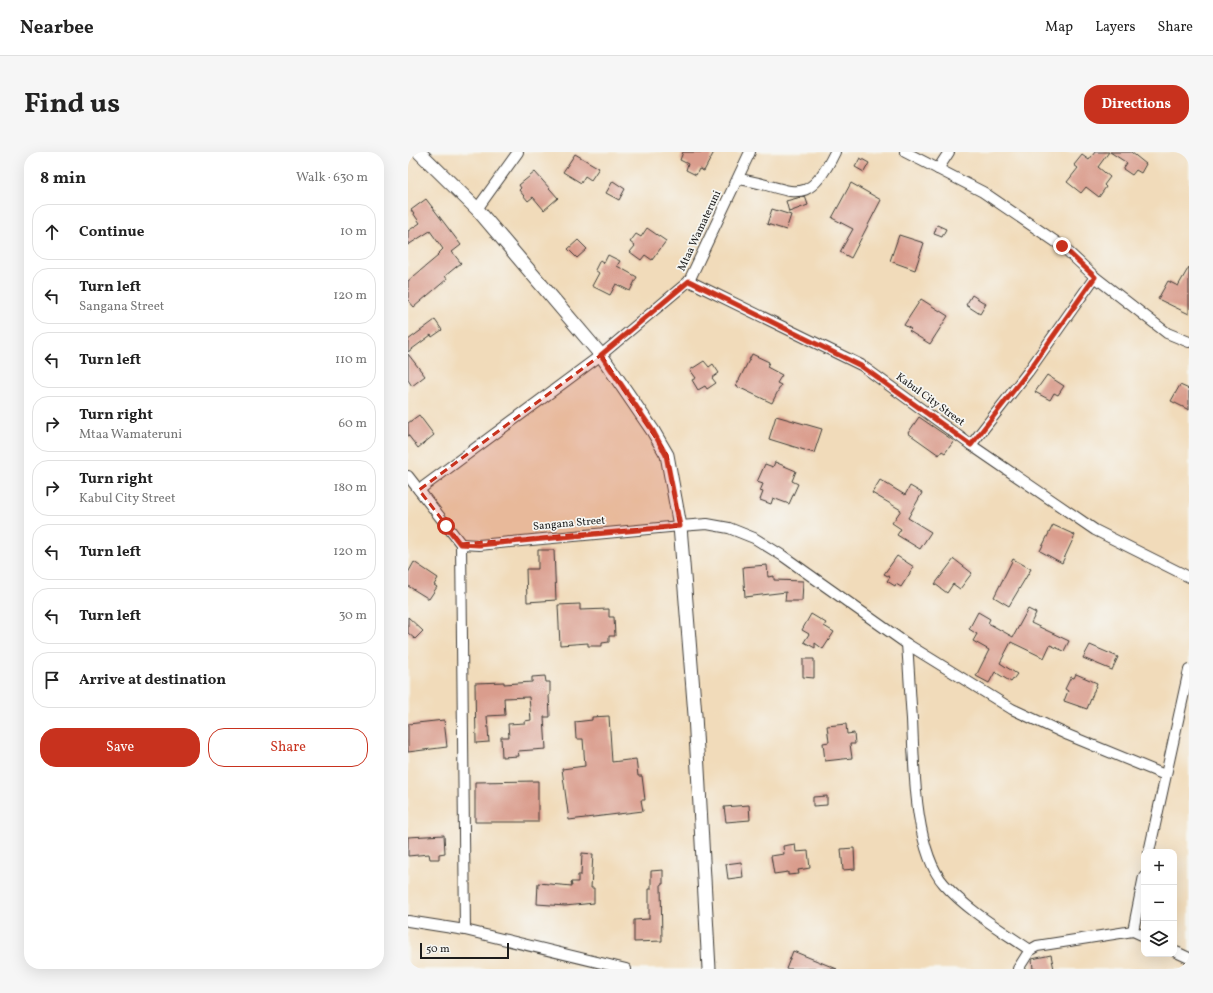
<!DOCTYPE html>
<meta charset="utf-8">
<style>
body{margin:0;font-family:Vollkorn,serif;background:#f6f6f6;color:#222}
.controls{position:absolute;right:12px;bottom:12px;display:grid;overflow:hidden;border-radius:8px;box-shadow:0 4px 16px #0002}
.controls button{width:36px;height:36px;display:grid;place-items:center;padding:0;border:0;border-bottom:1px solid #e0e0e0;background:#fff;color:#222;font:20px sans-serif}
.scale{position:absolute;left:12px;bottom:10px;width:89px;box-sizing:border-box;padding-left:4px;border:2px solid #1c1c1c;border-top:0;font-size:11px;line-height:14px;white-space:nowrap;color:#1c1c1c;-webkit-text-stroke:3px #f6f6f2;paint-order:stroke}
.stop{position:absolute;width:12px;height:12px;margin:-9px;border:3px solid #c8321e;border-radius:50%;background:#fff}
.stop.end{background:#c8321e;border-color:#fff;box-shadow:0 1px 4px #0008}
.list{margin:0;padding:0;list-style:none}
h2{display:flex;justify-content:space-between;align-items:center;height:52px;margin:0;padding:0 16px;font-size:17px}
h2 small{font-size:13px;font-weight:400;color:#767676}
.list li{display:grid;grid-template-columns:26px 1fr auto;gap:12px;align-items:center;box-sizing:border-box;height:56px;margin:0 8px 8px;padding:0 8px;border:1px solid #e0e0e0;border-radius:16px}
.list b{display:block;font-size:15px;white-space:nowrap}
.list p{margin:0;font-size:13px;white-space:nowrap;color:#767676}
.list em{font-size:13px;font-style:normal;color:#767676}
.actions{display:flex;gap:8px;padding:12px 16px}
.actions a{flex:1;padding:9px 0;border:1px solid #c8321e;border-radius:16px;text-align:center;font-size:14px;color:#c8321e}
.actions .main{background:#c8321e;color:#fff}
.icon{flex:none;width:22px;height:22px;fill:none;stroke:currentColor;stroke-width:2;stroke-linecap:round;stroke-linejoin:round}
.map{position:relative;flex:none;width:781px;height:817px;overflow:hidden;border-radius:16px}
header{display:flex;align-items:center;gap:24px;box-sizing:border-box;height:56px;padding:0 20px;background:#fff;border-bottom:1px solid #e0e0e0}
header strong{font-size:19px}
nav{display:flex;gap:22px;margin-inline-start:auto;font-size:14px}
.intro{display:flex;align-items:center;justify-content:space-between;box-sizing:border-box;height:96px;padding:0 24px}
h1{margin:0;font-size:28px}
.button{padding:10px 18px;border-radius:16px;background:#c8321e;color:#fff;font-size:14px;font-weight:700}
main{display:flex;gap:24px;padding:0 24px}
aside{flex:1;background:#fff;border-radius:16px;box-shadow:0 4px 16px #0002}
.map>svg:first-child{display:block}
.building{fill:#da9d8d}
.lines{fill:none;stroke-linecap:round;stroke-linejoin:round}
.minor-casing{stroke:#3c3934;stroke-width:12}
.tertiary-casing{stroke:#3c3934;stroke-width:15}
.minor{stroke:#fff;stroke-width:10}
.tertiary{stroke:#fff;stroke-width:13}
.route{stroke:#c8321e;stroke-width:5}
.marked{fill:#c8321e;fill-opacity:0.2;stroke:#c8321e;stroke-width:3;stroke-dasharray:8 5;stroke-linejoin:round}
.labels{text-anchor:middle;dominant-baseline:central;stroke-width:3.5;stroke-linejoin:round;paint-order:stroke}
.street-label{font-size:11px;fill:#1c1c1c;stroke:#f6f6f2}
</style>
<header>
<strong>Nearbee</strong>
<nav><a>Map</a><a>Layers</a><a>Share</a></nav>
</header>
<div class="intro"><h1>Find us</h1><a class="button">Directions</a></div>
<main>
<aside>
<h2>8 min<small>Walk · 630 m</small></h2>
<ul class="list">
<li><svg class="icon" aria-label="ahead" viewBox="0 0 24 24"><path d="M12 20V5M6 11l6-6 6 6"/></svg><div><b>Continue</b></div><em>10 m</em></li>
<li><svg class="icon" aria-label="left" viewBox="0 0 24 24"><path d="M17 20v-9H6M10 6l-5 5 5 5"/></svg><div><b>Turn left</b><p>Sangana Street</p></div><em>120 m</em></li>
<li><svg class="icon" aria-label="left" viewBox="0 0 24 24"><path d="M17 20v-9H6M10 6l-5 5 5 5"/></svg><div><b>Turn left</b></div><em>110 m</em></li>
<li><svg class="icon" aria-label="right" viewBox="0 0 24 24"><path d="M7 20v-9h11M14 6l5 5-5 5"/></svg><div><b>Turn right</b><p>Mtaa Wamateruni</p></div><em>60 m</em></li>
<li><svg class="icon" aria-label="right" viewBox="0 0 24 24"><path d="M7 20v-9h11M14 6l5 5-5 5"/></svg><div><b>Turn right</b><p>Kabul City Street</p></div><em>180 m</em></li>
<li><svg class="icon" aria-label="left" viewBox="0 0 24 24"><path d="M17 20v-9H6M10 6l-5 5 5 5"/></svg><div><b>Turn left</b></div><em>120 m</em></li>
<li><svg class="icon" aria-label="left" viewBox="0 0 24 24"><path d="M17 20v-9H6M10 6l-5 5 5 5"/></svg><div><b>Turn left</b></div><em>30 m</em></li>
<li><svg class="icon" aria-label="arrive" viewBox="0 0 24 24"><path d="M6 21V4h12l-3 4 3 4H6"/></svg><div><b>Arrive at destination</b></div></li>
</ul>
<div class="actions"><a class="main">Save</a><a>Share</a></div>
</aside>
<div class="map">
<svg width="781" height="817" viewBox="0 0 781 817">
<rect width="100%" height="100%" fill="#f6f6f2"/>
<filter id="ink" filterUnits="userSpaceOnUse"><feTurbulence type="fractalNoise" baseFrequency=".025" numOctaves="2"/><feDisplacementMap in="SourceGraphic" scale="8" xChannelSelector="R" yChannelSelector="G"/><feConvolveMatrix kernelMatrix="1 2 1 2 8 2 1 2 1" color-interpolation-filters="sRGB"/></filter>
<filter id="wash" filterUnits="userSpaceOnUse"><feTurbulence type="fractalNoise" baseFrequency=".012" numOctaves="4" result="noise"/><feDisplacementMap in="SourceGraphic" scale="16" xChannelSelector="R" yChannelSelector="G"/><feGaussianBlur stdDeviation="0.9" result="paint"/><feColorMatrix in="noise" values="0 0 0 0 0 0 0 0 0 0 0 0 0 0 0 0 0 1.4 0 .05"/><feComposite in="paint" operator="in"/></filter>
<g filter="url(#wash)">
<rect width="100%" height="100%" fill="#f1dbba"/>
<g id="blocks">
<g class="building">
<polygon points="275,0 306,0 296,19 291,17 288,23 278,18 280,12 272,8"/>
<polygon points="687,0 701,0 690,15 702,25 696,33 698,35 691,45 678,35 673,41 659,30 670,16 666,13 674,3 681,8"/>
<polygon points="702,0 723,0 738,12 733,21 728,18 724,23 715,17 719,11"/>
<polygon points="167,2 191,16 183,28 177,24 173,31 155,20"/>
<polygon points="452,6 461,11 456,20 447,15"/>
<polygon points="127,20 150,46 136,58 125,45 120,49 111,38 113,36 111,33"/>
<polygon points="205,29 217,37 211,48 198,41"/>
<polygon points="443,31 473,48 443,106 432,100 445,77 424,66"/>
<polygon points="397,44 400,53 381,60 378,49"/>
<polygon points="18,47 53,93 44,100 53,111 37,124 39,127 6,155 0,148 0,129 30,104 29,103 35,97 22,79 0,93 0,79 12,71 3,58"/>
<polygon points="364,57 383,63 378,78 359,72"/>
<polygon points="529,73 538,77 534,85 526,82"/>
<polygon points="239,76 258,89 244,108 237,103 233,108 222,100 227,94 222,90 228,82 233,85"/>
<polygon points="491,83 516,91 507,118 482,109"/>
<polygon points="170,88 179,97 169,106 160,97"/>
<polygon points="200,103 212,109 209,114 229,125 222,139 208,132 202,143 184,134 191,121 187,118 192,108 196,111"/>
<polygon points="781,115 781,162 750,147 760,129 770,134"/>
<polygon points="564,143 578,152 572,162 558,153"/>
<polygon points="513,147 540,164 522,192 501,179 503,177 496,173"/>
<polygon points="27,168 34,178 24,185 23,183 0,200 0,188"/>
<polygon points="0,202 17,224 4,234 0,228"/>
<polygon points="344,202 361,210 359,215 374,223 369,231 373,233 364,251 328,234"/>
<polygon points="296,209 301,215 305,212 311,221 304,226 308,231 299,237 297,234 290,238 284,228 288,226 282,218"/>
<polygon points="639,223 656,234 650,243 646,241 642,248 627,240"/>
<polygon points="772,233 781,237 781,258 763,249"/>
<polygon points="11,263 26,283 10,296 0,283 0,271"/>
<polygon points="368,264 414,277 406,301 361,287"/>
<polygon points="511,265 546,289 537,301 534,299 531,303 500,281"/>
<polygon points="367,310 388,319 384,329 390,332 381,352 365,346 363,352 352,348 355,340 352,339 355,332 349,330 357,312 365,315"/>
<polygon points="472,328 497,343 502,334 514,341 500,366 523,380 512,397 489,383 493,377 484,371 493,358 464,341"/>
<polygon points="645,373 667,383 654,411 632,399"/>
<polygon points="130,398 146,398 148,448 119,450 118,417 130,417"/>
<polygon points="489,404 506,415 493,435 488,432 487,434 479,429 482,425 476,422"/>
<polygon points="546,407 564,421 552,437 545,432 539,441 527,432"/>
<polygon points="605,407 623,417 601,454 586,445"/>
<polygon points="6,410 30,426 26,433 29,435 21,447 0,434 0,421"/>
<polygon points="359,413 360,425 366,424 366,428 395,429 394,449 377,449 378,440 337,445 335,415"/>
<polygon points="172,452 172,458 201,457 201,465 206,465 207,484 201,484 201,490 194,491 194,494 180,494 180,491 152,493 150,453"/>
<polygon points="620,457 628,461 623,471 661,489 656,499 642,493 636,506 603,490 592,511 609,522 603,530 587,520 581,531 568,524 581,498 565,489 569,482 561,477 570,460 582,467 580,471 605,485"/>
<polygon points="403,462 418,471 416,474 426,480 415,497 407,491 407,496 396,490 401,482 394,478"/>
<polygon points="0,465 15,479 7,487 0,481"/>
<polygon points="682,493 710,505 704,518 675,506"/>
<polygon points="395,507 406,507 406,526 395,525"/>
<polygon points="668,522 689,531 679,557 656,549 660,539 657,537 663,525 666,526"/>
<polygon points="137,524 138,530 142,530 142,543 141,543 142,565 136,565 138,597 110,599 111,604 94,605 93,585 101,585 100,572 117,571 117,569 123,568 121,545 96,546 97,563 79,564 81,590 68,591 67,531 96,530 96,532 124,530 124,525"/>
<polygon points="201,564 204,610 228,607 230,624 234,624 237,648 233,648 235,659 161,668 154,617 177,614 175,587 168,587 167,570 184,568 184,565"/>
<polygon points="36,568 39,595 0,600 0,572"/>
<polygon points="438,572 439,582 446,581 447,592 442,592 444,606 417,609 415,591 421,590 419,574"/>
<polygon points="130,629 130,670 67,670 67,630"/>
<polygon points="419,644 419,653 405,654 405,645"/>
<polygon points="341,653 342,668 318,670 316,655"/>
<polygon points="36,683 37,701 31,702 31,707 22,707 21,702 0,704 0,685"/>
<polygon points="387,692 388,700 400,699 402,716 390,718 391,722 380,723 380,720 366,722 363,704 376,702 375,694"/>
<polygon points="446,696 447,717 435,718 433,697"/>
<polygon points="174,701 185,702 183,736 186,736 186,751 157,754 129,752 130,731 164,734 163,730 170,730 170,723 173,723"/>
<polygon points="333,710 335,725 320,727 318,712"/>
<polygon points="255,718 255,732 253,732 254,789 226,790 226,768 241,767 241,737 243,737 243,719"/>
<polygon points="385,799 429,817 378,817"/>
<polygon points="643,803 646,817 625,817 624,807"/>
</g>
</g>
</g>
<g filter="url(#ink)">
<use href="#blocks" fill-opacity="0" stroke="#3c3934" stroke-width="1"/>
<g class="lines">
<g class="minor-casing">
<g id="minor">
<polyline points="497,0 575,40 654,94 687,125 759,181 781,190"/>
<polyline points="530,17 541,0"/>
<path d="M330,27c53,7 67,35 97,-27"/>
<polyline points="69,57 110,0"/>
<polyline points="281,129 453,213 563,293 687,378 781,425"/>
<polyline points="563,293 620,220 687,125"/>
<polyline points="0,324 53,392 57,778"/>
<polyline points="11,338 193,203 281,129 342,0"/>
<polyline points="53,392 71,393 272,374 299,372 321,376 346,386 375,404 499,492 604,557 660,583 757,623"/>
<path d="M499,492c2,25 3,50 5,75 2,45 2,131 32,165 23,26 57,46 86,66"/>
<polyline points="741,700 781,518"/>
<polyline points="0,769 57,778 218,817"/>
<polyline points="725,779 736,724"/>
<polyline points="766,799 781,806"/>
<polyline points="610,817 622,798 629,794 725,779 736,784"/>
</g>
</g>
<g class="tertiary-casing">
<polyline id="tertiary" points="11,0 69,57 193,203 245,279 259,303 272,374 287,563 301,817"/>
</g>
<use href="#minor" class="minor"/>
<use href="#tertiary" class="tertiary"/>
</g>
</g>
<g class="lines" filter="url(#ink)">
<polyline class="route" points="38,374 52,392 71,393 272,374 258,303 245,279 193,203 281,129 453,214 563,293 620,220 687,125 654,94"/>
</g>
<path class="marked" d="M193,203l66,100 13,71 -219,18 -42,-54z"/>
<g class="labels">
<g class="street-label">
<text transform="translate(292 79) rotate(-65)">Mtaa Wamateruni</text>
<text transform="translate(522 248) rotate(36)">Kabul City Street</text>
<text transform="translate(161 372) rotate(-5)">Sangana Street</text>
</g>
</g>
</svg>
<div class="controls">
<button>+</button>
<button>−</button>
<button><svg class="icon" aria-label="layers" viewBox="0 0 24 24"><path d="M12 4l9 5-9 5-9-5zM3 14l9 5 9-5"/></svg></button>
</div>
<div class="scale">50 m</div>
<div class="stop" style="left:38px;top:374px"></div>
<div class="stop end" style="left:654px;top:94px"></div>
</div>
</main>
